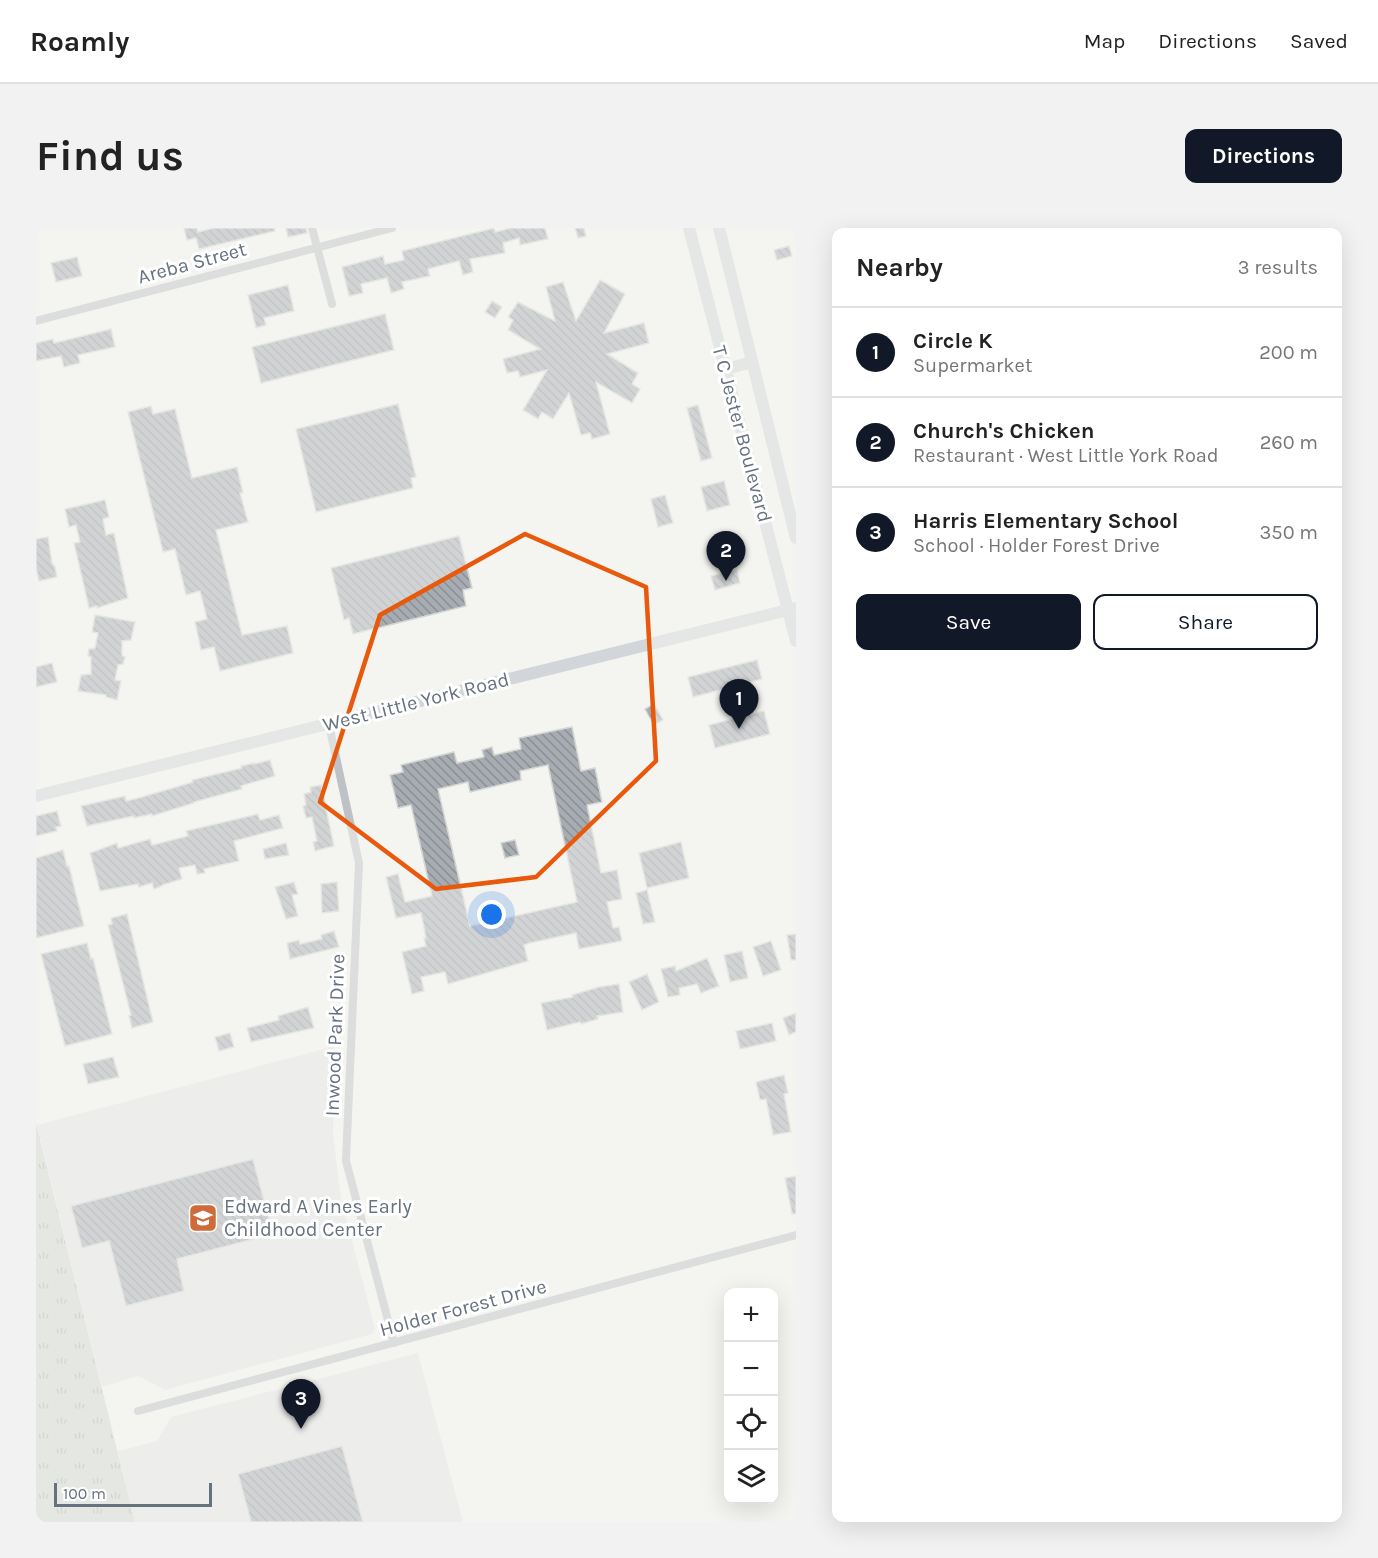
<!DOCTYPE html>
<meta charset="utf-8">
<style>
body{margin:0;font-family:Karla,sans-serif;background:#f2f2f2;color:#222}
.controls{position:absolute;right:18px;bottom:18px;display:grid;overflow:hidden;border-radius:12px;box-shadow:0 6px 24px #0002}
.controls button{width:54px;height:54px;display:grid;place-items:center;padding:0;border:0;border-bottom:2px solid #e0e0e0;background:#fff;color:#222;font:30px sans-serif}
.scale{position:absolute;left:18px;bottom:15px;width:158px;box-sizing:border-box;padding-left:6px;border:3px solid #67727f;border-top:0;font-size:16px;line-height:21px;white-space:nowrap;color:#67727f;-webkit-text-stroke:4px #fff;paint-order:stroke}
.you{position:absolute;left:456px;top:687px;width:21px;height:21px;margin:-15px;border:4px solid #fff;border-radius:50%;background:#1a73e8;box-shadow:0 0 0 9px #1a73e833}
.badge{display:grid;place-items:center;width:39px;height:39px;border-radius:50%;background:#111827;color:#fff;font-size:20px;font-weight:700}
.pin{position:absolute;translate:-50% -50px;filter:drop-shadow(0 2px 3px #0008)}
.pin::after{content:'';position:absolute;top:32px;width:21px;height:18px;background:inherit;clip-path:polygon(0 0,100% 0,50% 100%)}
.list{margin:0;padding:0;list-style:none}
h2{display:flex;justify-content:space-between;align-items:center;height:78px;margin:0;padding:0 24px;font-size:26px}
h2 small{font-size:20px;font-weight:400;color:#767676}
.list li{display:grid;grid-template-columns:39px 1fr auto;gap:18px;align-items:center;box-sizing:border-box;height:90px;padding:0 24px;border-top:2px solid #e0e0e0}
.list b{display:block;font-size:22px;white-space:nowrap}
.list p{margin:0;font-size:20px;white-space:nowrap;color:#767676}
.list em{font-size:20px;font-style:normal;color:#767676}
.actions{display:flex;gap:12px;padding:18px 24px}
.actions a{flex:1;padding:14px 0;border:2px solid #111827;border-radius:12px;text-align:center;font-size:21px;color:#111827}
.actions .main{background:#111827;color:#fff}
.icon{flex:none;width:33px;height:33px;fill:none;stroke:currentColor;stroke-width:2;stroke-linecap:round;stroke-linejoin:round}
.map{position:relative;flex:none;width:760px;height:1294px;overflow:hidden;border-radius:12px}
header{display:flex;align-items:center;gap:36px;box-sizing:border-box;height:84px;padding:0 30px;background:#fff;border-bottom:2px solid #e0e0e0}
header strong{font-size:28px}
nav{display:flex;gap:33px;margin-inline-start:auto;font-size:21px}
.intro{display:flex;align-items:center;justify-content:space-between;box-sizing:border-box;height:144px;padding:0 36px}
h1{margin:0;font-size:42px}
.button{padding:15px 27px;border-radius:12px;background:#111827;color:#fff;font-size:21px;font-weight:700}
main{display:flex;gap:36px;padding:0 36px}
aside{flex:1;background:#fff;border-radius:12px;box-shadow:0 6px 24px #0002}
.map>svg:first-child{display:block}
.built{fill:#e5e6e5}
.grass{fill:url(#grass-tufts)}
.building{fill:url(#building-back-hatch);stroke:#d6d6d4;stroke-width:1.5;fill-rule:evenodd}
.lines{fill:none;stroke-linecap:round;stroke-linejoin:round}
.street{stroke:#bec1c5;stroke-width:8}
.secondary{stroke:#d2d5d9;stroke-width:12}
.marked{fill:none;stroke:#e8590c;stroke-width:4.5;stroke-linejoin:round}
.labels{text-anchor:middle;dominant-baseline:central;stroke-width:6;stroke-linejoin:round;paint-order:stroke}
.street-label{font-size:20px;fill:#67727f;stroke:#fff}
.poi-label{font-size:20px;fill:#67727f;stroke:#fff;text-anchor:start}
</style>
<header>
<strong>Roamly</strong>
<nav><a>Map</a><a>Directions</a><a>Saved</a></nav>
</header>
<div class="intro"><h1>Find us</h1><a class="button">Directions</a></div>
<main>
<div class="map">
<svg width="760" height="1294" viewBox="0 0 760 1294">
<defs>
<pattern id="grass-tufts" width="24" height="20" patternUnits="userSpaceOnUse" patternTransform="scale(1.5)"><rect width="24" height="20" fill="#d3d9d1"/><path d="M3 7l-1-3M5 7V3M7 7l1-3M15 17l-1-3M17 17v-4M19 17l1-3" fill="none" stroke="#afb4af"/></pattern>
<pattern id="building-back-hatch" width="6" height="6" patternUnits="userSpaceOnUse" patternTransform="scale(1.5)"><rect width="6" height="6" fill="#a6acb1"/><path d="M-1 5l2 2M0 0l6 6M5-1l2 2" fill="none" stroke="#8b9095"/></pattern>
</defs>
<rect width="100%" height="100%" fill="#f4f4f1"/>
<g class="built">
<polygon points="299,818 297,906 305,970 339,1101 336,1106 129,1162 102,1148 66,1159 1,897"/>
<polygon points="382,1125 427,1294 99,1294 82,1223 121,1213 135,1189"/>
</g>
<polygon class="grass" points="0,895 99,1294 0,1294"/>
<g class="building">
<polygon points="148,0 161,0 162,4 177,0 238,0 239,3 163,21 160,10 151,12"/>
<polygon points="250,0 270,0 271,5 252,9"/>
<polygon points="458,0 459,4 475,0 509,0 512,11 484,17 483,10 467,15 469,25 434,31 437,44 427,47 423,33 392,41 394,48 366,54 368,61 355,65 351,50 325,56 327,65 313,68 306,39 347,28 349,36 368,32 366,23"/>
<polygon points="539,0 548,0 550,8 542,10"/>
<polygon points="753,18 756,28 741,32 738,22"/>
<polygon points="41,29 46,48 20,54 15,35"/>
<polygon points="564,52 589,66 568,105 608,95 613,115 571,126 602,145 596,156 604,161 596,175 560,154 574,206 556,211 554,205 545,207 533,165 517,191 506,184 502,191 487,182 511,142 484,149 482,143 471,145 467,131 504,121 472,102 477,92 472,89 482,74 519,93 510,59 527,54 540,93"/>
<polygon points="252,57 258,83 228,90 230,97 220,100 212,67"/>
<polygon points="456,73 466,79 459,90 449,84"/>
<polygon points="349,86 358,122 225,155 216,119"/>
<polygon points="75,101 79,119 42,127 44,135 28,139 25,128 0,133 0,115 17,111 18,115"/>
<polygon points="362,176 380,249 375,250 377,260 280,284 260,201"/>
<polygon points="662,177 676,230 665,233 651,180"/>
<polygon points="115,178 117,186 139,181 156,250 201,239 207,265 204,265 212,294 180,302 206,407 251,398 257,425 184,443 178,419 165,422 159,394 171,391 164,363 150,367 139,321 127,324 92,184"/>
<polygon points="688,253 694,277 671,283 665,259"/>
<polygon points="629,267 637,295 622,299 615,271"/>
<polygon points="69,272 73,289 67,291 70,307 78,305 92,370 61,380 61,378 53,380 38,315 44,314 40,297 33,299 29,281"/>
<polygon points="423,308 436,360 427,362 430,378 317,406 313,390 308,392 295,340"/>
<polygon points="12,309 16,335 19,339 21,349 3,353 0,340 0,311"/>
<polygon points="701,341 704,355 679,362 675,348"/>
<polygon points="59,387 99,394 95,412 86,413 86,428 89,429 87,436 82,437 79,452 85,453 81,472 70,469 70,467 42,463 45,447 55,446 55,429 52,428 53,421 59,420 62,405 56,404"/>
<polygon points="721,432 726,451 657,469 652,449"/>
<polygon points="16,435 21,454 0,459 0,439"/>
<polygon points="618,476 627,492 618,497 609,481"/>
<polygon points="728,483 734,506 679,520 673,497"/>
<path d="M536,499l9,44 14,-3 7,34 -15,3 14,68 16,-3 5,29 -15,3 6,26 6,-1 3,14 -43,8 -3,-16 -46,10 -6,2 4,16 -80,23 -3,-12 -24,5 3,14 -12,3 -10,-42 24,-6 -2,-8h2l-5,-25 -25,5 -10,-41 12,-3 7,28 27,-6 -21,-91 -13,3 -8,-33 13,-3 -2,-7 53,-13 3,11 27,-6 -2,-7 10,-3 2,8 27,-6 -2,-11zM512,537l29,137 -107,24 -32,-137 30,-7 2,10 51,-12 -1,-9z"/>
<polygon points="234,532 239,548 205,558 206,561 158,574 158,575 116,588 116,586 98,590 98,588 51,598 45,578 89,568 90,573 106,569 157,554 156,552 206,540 205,538 218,535 218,536"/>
<polygon points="285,557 298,618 279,623 277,614 281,613 276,589 270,590 267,578 270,577 268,566 275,564 274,559"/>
<polygon points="21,583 25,598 20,599 21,603 0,608 0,588"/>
<polygon points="222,586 224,592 243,587 247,600 198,613 203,633 168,641 169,645 161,646 159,637 143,640 146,651 126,657 126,658 118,661 116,655 103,659 102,656 64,663 54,625 81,615 82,620 114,611 116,617 152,608 150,603"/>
<polygon points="479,612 483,627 469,630 465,615"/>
<polygon points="645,614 653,650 611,660 603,625"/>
<polygon points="250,615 253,627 229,631 227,621"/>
<polygon points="27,622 31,638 33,638 48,698 0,710 0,630"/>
<polygon points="258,654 262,666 256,667 262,688 250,691 239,659"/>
<polygon points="301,654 303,683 286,685 285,656"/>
<polygon points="611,662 619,694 607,696 600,665"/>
<polygon points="91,686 117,794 96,800 93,788 95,787 72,697 76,696 75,690"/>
<polygon points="298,703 303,719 254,731 251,715 263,712 264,716 286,711 285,707"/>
<polygon points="760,706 760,732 755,732 751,707"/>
<polygon points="735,713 745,742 727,748 717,719"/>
<polygon points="51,715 55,731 57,730 76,806 29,818 5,726"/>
<polygon points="706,723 712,750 694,754 688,727"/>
<polygon points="671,730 683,758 665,765 661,756 643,760 644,767 632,769 625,741 639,738 640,743"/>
<polygon points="611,746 623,774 606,782 593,754"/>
<polygon points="583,756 587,784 561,788 562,791 545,796 544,794 511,802 505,775 537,769 536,767 563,759"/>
<polygon points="272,779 278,800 215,814 211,800 243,792 242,788"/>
<polygon points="760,785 760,804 753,807 747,790"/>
<polygon points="736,795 740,813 704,821 700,803"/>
<polygon points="194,805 198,819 183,823 179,809"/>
<polygon points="77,829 83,849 52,856 47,836"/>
<polygon points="748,847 752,865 748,866 755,904 737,907 730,871 724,872 720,854"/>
<polygon points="217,931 237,1006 141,1031 148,1063 90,1078 73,1013 46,1020 35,978"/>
<polygon points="760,948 760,986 756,986 749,950"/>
<polygon points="306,1218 327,1294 215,1294 202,1246"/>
</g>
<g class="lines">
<g class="street">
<polyline points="276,0 296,76"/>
<polyline points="0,93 356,0"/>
<polyline points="293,497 323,635 310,933 358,1115"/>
<polyline points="102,1183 760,1007"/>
</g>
<g class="secondary">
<polyline points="653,0 760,413"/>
<polyline points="683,0 760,310"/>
<polyline points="690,141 716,134"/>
<polyline points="0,568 760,380"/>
</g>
</g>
<path d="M0 0H760V1294H0ZM489,306l121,53 10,174 -120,116 -100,12 -116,-87 60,-187z" fill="#f4f4f1" fill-opacity=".55" fill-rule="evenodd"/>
<path class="marked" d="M489,306l121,53 10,174 -120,116 -100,12 -116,-87 60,-187z"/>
<defs>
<g id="school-square" transform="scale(1.5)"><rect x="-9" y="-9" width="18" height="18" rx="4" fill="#ce6b38" stroke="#fff"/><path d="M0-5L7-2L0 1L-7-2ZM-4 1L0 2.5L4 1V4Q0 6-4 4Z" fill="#fff"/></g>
</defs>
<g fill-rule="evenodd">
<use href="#school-square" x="167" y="990"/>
</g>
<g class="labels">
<g class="street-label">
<text transform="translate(156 35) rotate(-15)">Areba Street</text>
<text transform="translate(706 206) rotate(75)">T C Jester Boulevard</text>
<text transform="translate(380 474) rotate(-14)">West Little York Road</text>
<text transform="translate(299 807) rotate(-88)">Inwood Park Drive</text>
<text transform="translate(427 1080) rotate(-15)">Holder Forest Drive</text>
</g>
<g class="poi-label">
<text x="188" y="978">Edward A Vines Early<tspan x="188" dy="23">Childhood Center</tspan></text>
</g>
</g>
</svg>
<div class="controls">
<button>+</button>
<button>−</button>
<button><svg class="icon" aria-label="locate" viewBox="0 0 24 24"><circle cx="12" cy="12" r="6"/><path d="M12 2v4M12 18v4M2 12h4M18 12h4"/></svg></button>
<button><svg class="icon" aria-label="layers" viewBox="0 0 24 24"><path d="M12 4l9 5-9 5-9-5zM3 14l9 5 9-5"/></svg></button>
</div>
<div class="scale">100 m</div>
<div class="you"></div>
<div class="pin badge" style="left:703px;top:501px">1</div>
<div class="pin badge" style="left:690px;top:353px">2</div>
<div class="pin badge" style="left:265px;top:1201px">3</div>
</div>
<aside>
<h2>Nearby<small>3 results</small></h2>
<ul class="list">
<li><span class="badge">1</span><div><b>Circle K</b><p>Supermarket</p></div><em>200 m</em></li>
<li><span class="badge">2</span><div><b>Church's Chicken</b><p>Restaurant · West Little York Road</p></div><em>260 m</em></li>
<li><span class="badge">3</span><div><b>Harris Elementary School</b><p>School · Holder Forest Drive</p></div><em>350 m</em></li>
</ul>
<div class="actions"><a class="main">Save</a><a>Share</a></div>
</aside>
</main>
